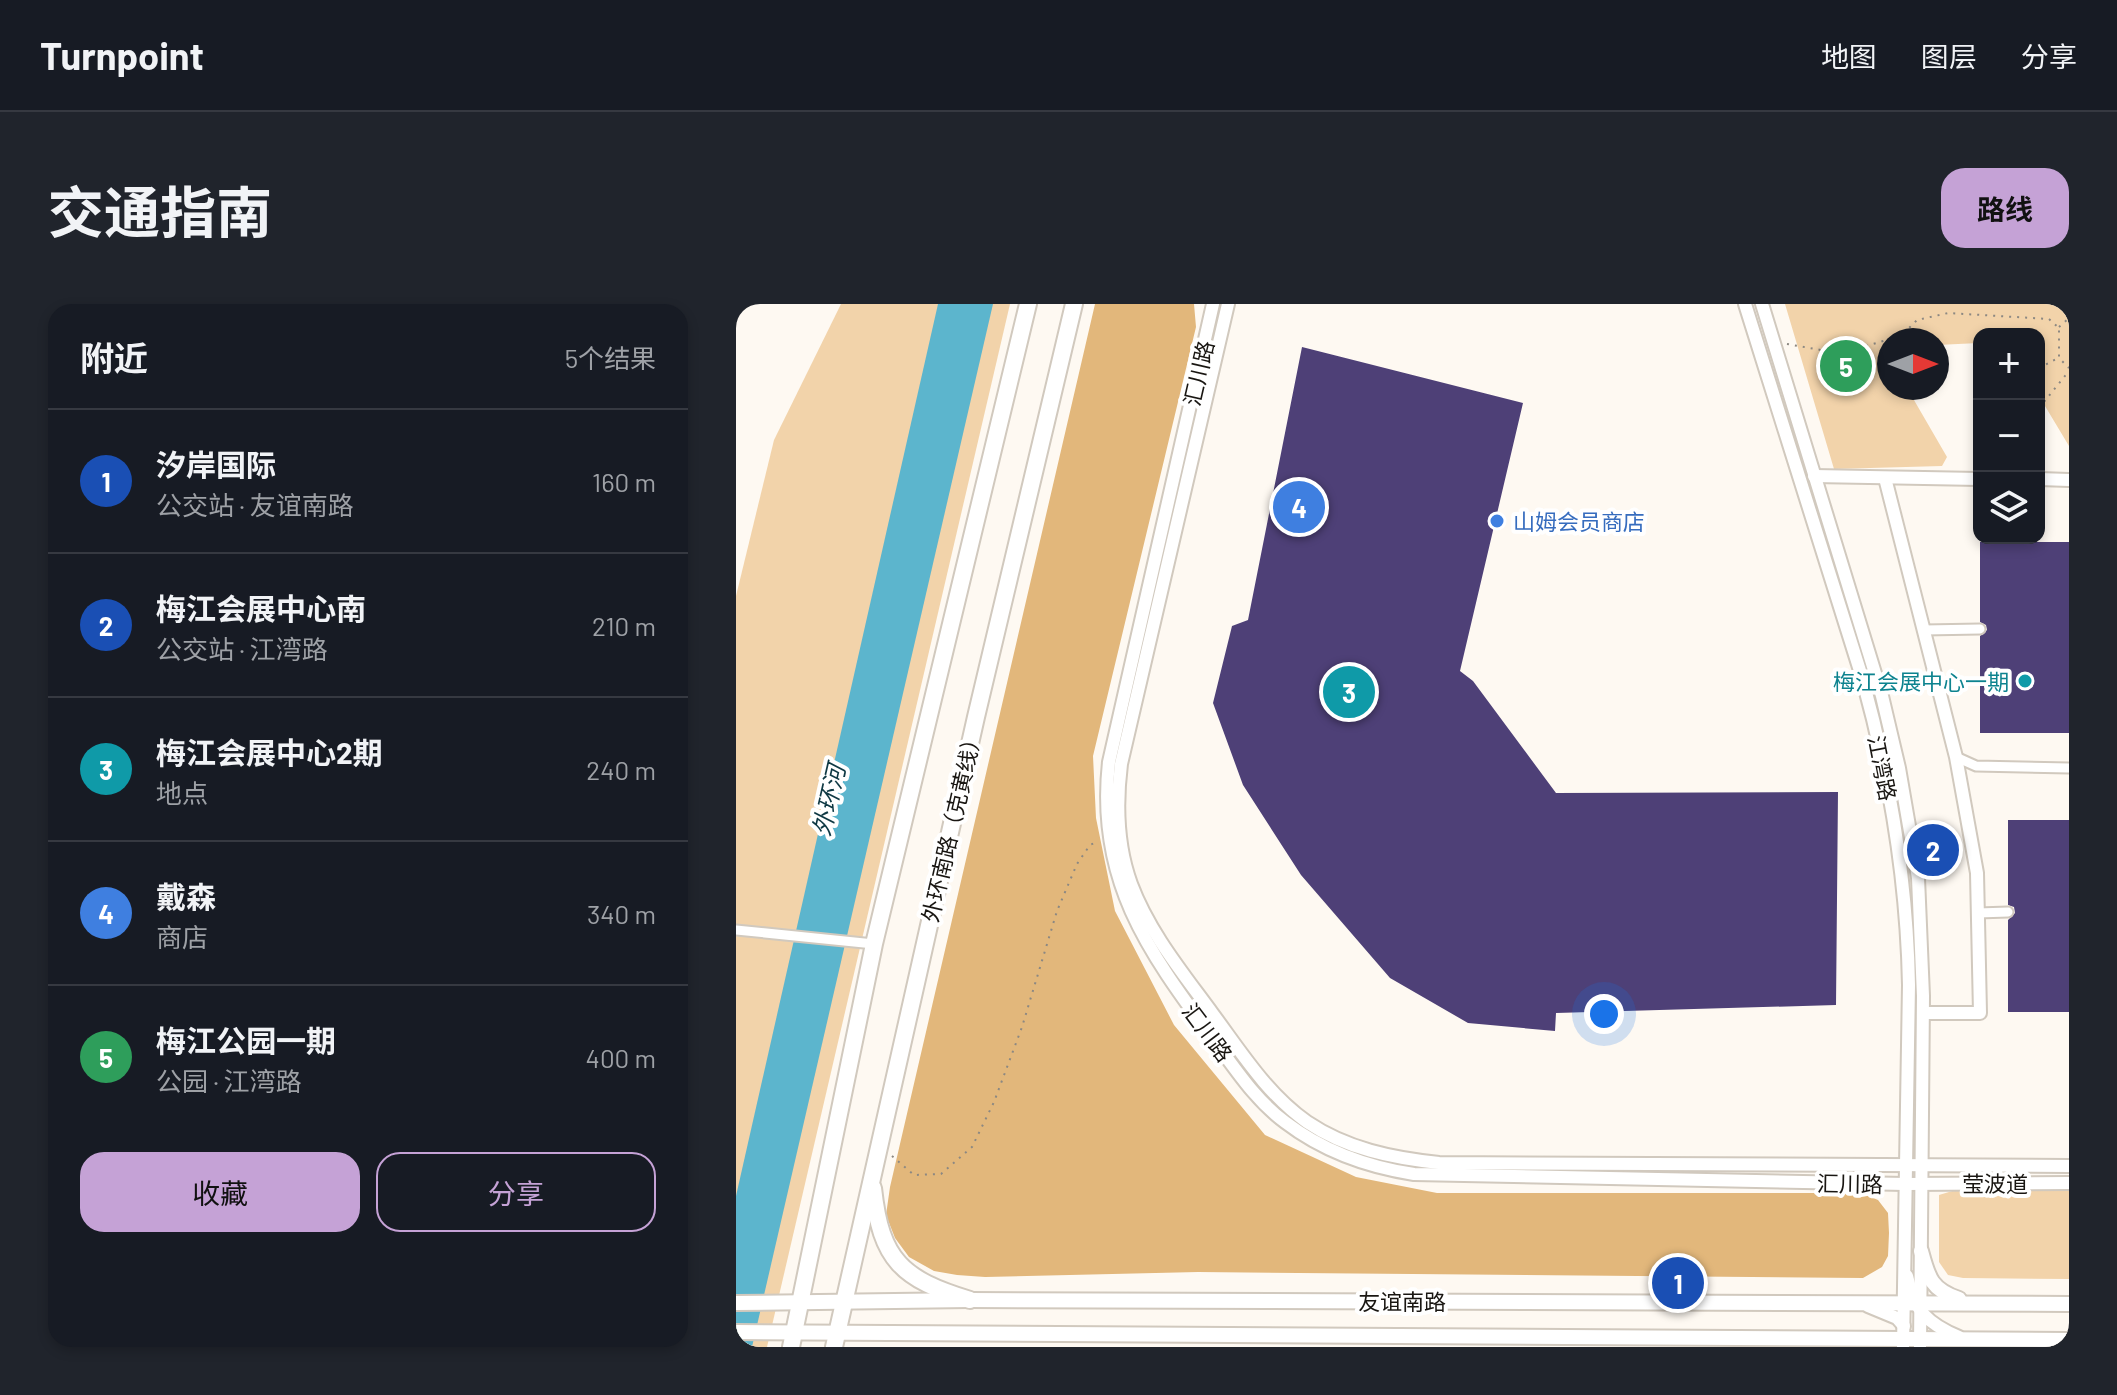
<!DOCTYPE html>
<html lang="zh">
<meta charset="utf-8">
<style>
body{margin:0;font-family:Barlow,"Noto Sans SC",sans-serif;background:#20242c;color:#f1f3f6}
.controls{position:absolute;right:24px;top:24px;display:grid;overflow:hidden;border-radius:16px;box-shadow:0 4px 12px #0003}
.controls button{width:72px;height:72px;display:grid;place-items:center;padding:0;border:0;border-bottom:2px solid #363941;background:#171b24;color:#f1f3f6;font:40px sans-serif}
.compass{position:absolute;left:1141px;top:24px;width:72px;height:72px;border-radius:50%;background:#171b24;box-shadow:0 4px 12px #0003;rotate:90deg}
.you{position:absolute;left:868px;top:710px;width:28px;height:28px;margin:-20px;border:6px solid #fff;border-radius:50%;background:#1a73e8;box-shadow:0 0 0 12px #1a73e833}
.badge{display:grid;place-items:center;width:52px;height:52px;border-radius:50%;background:#c5a2d6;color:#fff;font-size:26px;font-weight:700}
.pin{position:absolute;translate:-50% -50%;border:4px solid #fff;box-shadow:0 2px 8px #0006}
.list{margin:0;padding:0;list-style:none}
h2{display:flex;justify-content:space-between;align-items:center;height:104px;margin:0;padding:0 32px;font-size:34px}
h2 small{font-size:26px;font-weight:400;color:#9ea1a6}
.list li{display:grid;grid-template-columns:52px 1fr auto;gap:24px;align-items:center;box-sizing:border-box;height:144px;padding:0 32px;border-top:2px solid #363941}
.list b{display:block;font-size:30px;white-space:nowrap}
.list p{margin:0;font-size:26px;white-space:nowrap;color:#9ea1a6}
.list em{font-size:26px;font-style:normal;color:#9ea1a6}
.actions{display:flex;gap:16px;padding:24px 32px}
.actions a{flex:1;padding:18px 0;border:2px solid #c5a2d6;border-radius:24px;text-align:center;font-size:28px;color:#c5a2d6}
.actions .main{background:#c5a2d6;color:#111}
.icon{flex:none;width:44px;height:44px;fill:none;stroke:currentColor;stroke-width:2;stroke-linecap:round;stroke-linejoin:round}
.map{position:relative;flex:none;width:1333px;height:1043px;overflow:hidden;border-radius:24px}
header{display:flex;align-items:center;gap:48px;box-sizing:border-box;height:112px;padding:0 40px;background:#171b24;border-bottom:2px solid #363941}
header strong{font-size:38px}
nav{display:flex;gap:44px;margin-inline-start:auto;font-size:28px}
.intro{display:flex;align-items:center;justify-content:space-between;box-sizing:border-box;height:192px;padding:0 48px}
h1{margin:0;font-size:56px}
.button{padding:20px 36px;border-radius:24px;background:#c5a2d6;color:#111;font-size:28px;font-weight:700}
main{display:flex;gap:48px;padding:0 48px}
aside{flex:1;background:#171b24;border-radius:24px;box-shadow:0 4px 12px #0003}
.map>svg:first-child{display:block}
.green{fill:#f2d3aa}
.forest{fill:#e2b77b}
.water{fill:#5cb5cd}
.building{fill:#4e4077}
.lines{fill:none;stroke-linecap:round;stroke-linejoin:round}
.street-casing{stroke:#d1c9be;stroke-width:13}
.secondary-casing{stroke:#d1c9be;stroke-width:16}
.primary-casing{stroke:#d1c9be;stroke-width:18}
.highway-casing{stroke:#d1c9be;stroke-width:20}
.path{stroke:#8c8882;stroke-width:2;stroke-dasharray:2 6;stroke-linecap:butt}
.street{stroke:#fff;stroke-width:9}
.secondary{stroke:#fff;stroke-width:12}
.primary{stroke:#fff;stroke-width:14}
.highway{stroke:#fff;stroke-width:16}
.shop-dot{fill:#3f7fe0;stroke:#fff;stroke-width:3}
.culture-dot{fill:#0f9aa8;stroke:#fff;stroke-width:3}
.labels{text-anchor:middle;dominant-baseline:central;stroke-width:8;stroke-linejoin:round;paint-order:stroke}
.street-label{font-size:22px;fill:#191612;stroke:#fff}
.shop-label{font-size:22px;fill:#366cbe;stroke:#fff;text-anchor:start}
.culture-label{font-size:22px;fill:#0d838f;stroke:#fff;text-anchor:end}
.water-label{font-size:24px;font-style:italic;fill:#0e3843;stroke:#fff}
</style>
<header>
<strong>Turnpoint</strong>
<nav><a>地图</a><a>图层</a><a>分享</a></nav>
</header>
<div class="intro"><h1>交通指南</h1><a class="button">路线</a></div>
<main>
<aside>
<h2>附近<small>5个结果</small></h2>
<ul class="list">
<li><span class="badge" style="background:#1a4fb4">1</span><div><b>汐岸国际</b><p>公交站 · 友谊南路</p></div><em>160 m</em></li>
<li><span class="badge" style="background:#1a4fb4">2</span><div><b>梅江会展中心南</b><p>公交站 · 江湾路</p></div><em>210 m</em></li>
<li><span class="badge" style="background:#0f9aa8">3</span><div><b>梅江会展中心2期</b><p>地点</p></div><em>240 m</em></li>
<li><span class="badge" style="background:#3f7fe0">4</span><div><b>戴森</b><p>商店</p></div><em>340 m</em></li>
<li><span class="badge" style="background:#2e9e5b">5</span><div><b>梅江公园一期</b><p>公园 · 江湾路</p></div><em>400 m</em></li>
</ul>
<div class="actions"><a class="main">收藏</a><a>分享</a></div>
</aside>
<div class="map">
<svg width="1333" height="1043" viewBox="0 0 1333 1043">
<rect width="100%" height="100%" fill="#fef9f2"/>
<g class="green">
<polygon points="105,0 274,0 31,1043 0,1043 0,292 38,136"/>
<polygon points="1049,0 1333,0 1333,142 1303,92 1303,30 1243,30 1243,39 1201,41 1201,36 1153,36 1153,84 1171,84 1211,153 1206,162 1098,165"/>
<polygon points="1223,885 1333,886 1333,975 1227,974 1212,971 1203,958 1203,891"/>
</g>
<polygon class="forest" points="359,0 458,0 460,23 357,452 360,514 379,607 438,721 529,831 620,873 701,889 1125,889 1142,896 1152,909 1153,929 1152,952 1146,963 1127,974 462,968 249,973 221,971 198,967 173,953 159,934 150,911 154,883"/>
<polygon class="water" points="202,0 257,0 16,1043 0,1043 0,892"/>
<g class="building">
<polygon points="566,43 787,99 724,367 737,377 820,489 1102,488 1100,701 820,709 819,727 732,719 654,674 565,571 507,481 477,399 496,322 512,316"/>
<polygon points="1244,238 1333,238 1333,429 1244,429 1244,332 1251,326 1250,321 1244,318"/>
<polygon points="1272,516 1333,516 1333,708 1272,708 1272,616 1279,609 1278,603 1272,601"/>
</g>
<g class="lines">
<g class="street-casing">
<g id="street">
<polyline points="1188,326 1244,325"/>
<polyline points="1220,453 1240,462 1333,464"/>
<polyline points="1242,609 1272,608"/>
<polyline points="0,626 138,640"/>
</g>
</g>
<g class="secondary-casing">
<g id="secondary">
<path d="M477,0l-104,458c-13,117 38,188 104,277 22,29 42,61 72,83 38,29 83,45 129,52l491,10 164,-1"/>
<path d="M492,0l-107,460c-5,40 -4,82 10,120 18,48 51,88 81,129 29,39 55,81 95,109 40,27 85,36 132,41l630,3"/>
<path d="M1009,0l117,373c28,101 45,204 47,308l-6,362"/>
<polyline points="1026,0 1146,392 1163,464 1182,574 1187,692 1184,1043"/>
<polyline points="1078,172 1243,175"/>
<polyline points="1149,174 1220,453 1241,569 1244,709 1187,709"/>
<polyline points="1303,175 1333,176"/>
<path d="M1171,972c7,35 21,48 52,61"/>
<polyline points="1132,1002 1161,1014 1168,1022"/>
</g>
</g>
<g class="primary-casing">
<g id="primary">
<path d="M1185,947c7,26 10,39 38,48"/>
<polyline points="0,999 234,996 1333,1000"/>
<polyline points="0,1028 1333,1036"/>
</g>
</g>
<g class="highway-casing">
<g id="highway">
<path d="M137,884c8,73 29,91 97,112"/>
<polyline points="55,1043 138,640 292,0"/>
<polyline points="98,1043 240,413 338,0"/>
</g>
</g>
<g class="path">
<polyline points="1323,23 1333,14"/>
<polyline points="1051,40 1085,46 1119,45 1165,32 1181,16 1212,9 1313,15 1323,24 1323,54 1333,64"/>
<polyline points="1303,64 1322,54"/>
<polyline points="1303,104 1333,67"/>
<polyline points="156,852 178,871 205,870 236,843 258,798 286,723 321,607 341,560 354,541 361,538"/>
</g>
<use href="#street" class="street"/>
<use href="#secondary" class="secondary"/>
<use href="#primary" class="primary"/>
<use href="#highway" class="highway"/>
</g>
<circle class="shop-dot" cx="761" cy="217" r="8"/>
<circle class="culture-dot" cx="1289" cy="377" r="8"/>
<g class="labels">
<g class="street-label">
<text transform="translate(462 69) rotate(-77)">汇川路</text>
<text transform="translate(1147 464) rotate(79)">江湾路</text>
<text transform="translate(215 521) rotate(-77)">外环南路（克黄线）</text>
<text transform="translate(472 728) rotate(53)">汇川路</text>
<text transform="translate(1114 879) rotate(1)">汇川路</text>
<text x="1259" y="879">莹波道</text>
<text x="666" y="997">友谊南路</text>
</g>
<g class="shop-label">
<text x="777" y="217">山姆会员商店</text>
</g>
<g class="culture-label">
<text x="1273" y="377">梅江会展中心一期</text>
</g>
<g class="water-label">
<text transform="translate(92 496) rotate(-77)">外环河</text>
</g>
</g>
</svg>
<div class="controls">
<button>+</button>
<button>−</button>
<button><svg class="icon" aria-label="layers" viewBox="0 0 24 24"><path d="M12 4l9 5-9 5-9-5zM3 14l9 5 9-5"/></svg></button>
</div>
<svg class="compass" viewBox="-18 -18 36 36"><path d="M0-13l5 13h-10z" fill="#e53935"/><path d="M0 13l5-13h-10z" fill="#9ea1a6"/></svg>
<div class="you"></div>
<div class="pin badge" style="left:942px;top:979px;background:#1a4fb4">1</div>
<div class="pin badge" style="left:1197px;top:546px;background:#1a4fb4">2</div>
<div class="pin badge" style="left:613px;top:388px;background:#0f9aa8">3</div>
<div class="pin badge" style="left:563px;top:203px;background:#3f7fe0">4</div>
<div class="pin badge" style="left:1110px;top:62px;background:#2e9e5b">5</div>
</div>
</main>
